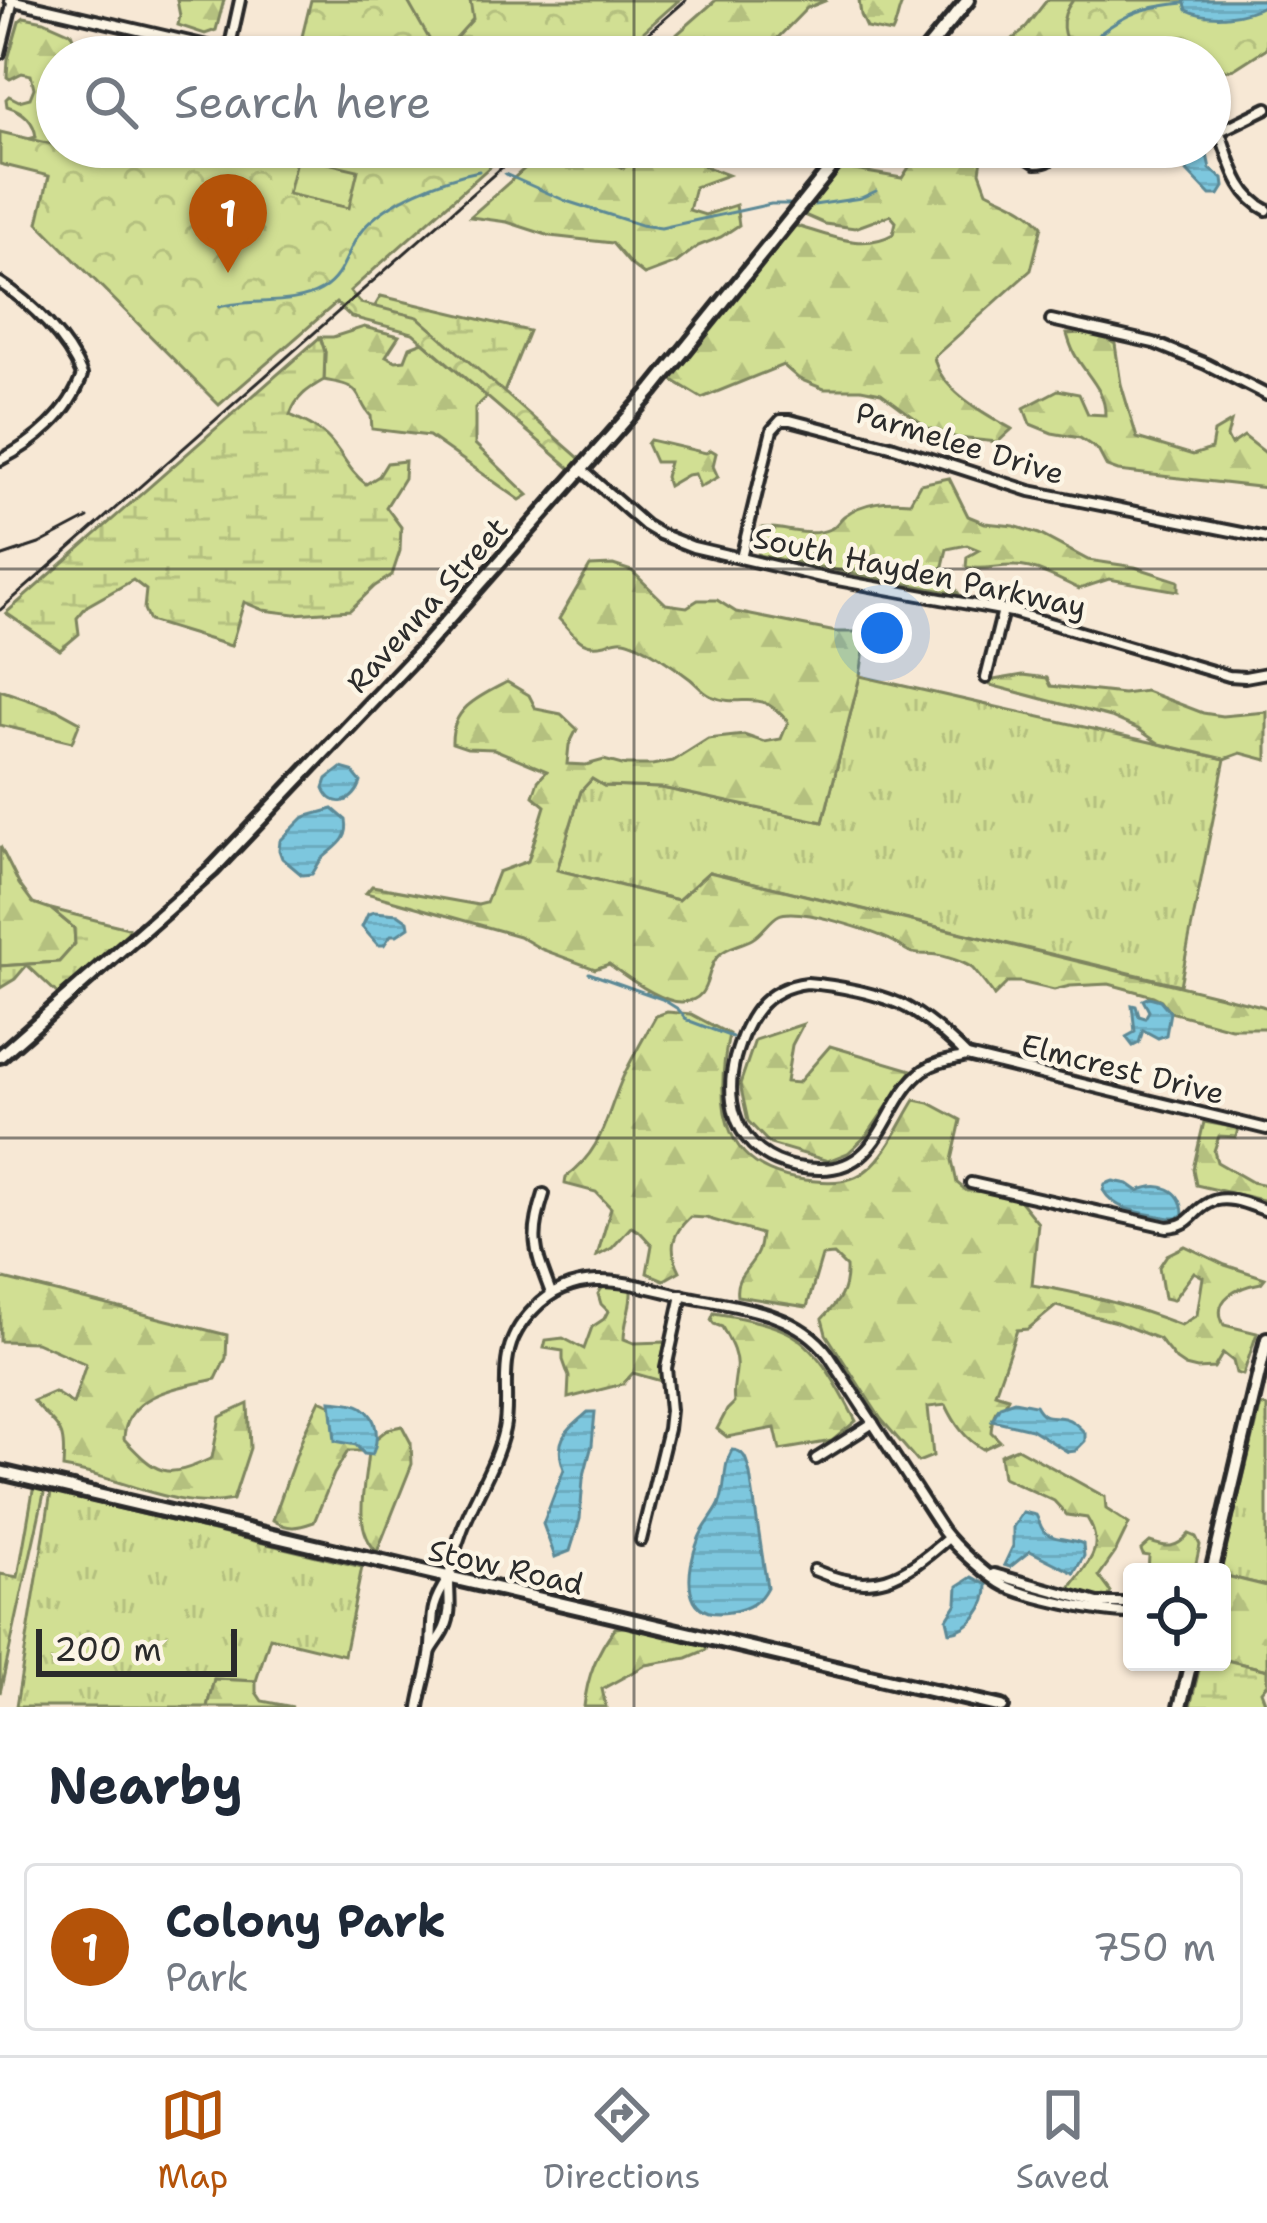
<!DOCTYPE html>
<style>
body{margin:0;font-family:"Shantell Sans",sans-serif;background:#f6f6f7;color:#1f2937}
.controls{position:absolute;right:36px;bottom:36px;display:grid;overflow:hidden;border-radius:12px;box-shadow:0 3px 9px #0004}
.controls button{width:108px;height:108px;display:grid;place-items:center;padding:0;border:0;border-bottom:3px solid #e0e1e3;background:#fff;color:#1f2937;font:60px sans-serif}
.scale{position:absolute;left:36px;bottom:30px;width:201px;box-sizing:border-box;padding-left:12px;border:6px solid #2b2b2b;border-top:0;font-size:33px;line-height:42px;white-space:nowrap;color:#2b2b2b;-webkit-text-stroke:9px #fcf5e5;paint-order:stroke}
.you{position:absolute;left:882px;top:633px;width:42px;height:42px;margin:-30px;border:9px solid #fff;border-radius:50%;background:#1a73e8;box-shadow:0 0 0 18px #1a73e833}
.badge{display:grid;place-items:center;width:78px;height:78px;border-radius:50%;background:#b45309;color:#fff;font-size:39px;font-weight:700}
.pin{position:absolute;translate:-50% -99px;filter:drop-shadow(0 3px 6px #0008)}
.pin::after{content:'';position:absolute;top:63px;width:42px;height:36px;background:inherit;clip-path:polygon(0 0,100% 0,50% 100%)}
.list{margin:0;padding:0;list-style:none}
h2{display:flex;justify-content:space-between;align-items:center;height:156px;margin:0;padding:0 48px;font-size:51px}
h2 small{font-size:39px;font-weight:400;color:#747a83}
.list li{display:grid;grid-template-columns:78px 1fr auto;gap:36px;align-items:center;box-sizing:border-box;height:168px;margin:0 24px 24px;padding:0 24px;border:3px solid #e0e1e3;border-radius:12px}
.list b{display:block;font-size:45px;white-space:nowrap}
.list p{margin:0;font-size:39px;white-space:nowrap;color:#747a83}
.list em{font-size:39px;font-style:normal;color:#747a83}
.icon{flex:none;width:66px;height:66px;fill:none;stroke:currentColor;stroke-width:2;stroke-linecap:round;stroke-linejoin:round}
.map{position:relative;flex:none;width:1267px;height:1707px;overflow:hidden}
.search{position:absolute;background:#fff;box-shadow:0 3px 9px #0004;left:36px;right:36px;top:36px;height:132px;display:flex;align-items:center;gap:30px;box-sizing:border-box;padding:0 42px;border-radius:66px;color:#747a83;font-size:45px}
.sheet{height:348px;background:#fff}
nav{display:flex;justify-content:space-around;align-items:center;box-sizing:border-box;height:168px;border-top:3px solid #e0e1e3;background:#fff;font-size:33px;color:#747a83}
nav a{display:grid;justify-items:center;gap:6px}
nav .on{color:#b45309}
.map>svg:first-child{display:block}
.grass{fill:url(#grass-tufts);stroke:#7e855f;stroke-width:3}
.forest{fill:url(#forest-firs);stroke:#7e855f;stroke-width:3}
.wetland{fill:url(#wetland-marsh);stroke:#7e855f;stroke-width:3}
.park{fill:url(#park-crowns);stroke:#7e855f;stroke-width:3}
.pitch{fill:#d1df93;stroke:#7e855f;stroke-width:3}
.water{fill:url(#water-rules);stroke:#5c8996;stroke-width:3}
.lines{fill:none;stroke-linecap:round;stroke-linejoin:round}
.stream{stroke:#5c8996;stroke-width:3}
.street-casing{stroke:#2b2b2b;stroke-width:16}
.secondary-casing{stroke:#2b2b2b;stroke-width:20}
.street{stroke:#fcf5e5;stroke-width:8}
.secondary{stroke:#fcf5e5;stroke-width:10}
.rail{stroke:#2b2b2b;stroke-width:3}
.grid{fill:none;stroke:#2b2b2b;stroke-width:3;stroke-opacity:0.55}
.labels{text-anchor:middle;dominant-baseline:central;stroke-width:9;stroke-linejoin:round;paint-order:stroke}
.street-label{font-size:30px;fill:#2b2b2b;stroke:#fcf5e5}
</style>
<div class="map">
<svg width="1267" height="1707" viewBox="0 0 1267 1707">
<defs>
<pattern id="grass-tufts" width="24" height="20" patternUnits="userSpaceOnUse" patternTransform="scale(3)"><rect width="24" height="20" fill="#d1df93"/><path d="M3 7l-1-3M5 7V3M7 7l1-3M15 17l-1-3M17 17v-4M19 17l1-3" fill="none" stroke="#b4c07f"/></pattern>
<pattern id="forest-firs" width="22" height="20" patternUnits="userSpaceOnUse" patternTransform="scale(3)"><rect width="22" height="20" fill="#d1df93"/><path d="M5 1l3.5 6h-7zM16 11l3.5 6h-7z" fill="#b4c07f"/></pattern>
<pattern id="wetland-marsh" width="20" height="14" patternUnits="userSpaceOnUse" patternTransform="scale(3)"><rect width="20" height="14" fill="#d1df93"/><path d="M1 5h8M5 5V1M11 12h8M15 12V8" fill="none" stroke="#b4c07f"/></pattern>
<pattern id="park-crowns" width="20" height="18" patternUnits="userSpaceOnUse" patternTransform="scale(3)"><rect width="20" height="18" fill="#d1df93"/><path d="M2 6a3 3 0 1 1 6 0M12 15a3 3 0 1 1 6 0" fill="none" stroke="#b4c07f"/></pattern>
<pattern id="water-rules" width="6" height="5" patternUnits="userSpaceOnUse" patternTransform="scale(3)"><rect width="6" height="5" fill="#7dc7de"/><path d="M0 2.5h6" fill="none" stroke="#6cabbf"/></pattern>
</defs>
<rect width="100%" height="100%" fill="#f7e8d5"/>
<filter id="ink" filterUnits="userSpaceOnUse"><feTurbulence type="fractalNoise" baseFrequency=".00833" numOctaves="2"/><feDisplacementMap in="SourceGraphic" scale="24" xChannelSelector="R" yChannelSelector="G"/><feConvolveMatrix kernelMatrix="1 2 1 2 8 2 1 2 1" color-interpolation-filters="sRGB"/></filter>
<g filter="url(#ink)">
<g class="grass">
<polygon points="860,676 1225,759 1180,985 709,872 678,900 557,870 581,790 592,779 604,786 662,788 823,822"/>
<polygon points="1261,1405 1267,1407 1267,1586 1222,1575 1220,1572"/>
<polygon points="34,1485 45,1489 0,1693 0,1574 18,1577"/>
<polygon points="51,1492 362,1567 344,1655 270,1637 256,1681 214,1679 207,1707 16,1707"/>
</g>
<g class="forest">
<polygon points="177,0 224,0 216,30 205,34 178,25 180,16"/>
<polygon points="716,0 827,0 807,8 759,57 651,57"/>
<path d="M859,0h45c-7,11 -6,22 -12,33l-25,-5 -6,-13z"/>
<polygon points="1047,0 1083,0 1103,57 989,57 1022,32"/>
<path d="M24,17l20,4 27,12 10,24h-24v90l3,8 -36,-15 12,-3c-2,-17 -13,-26 -29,-31l-1,-7 3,-3 10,5 11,-3 4,-10 -3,-13 -9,-2 -12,6 -3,-2 1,-18 11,-38z"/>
<path d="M549,147h49l10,14 15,7c27,-15 53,-32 81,-11v9l24,9 -33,12 -6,23 16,5 31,-10 3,20 -18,12 -23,9 -22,17 -32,12 -14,-11 -18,-21 -62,-7 -43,-14 -37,-5z"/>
<path d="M916,147h80l-13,5 -3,20 7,19c21,11 40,16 55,35l-11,44 -97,87c5,32 51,57 78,72l-14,13 -41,-4 -29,-10 -47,-35 -20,-4h-37l-25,-10 -16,-14 -81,33 -33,-20 124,-153c33,9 69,27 100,9l3,-12 -6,-7 -35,13 -30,-4 -23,-10 35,-47 65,11 13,-20z"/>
<path d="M364,327l35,9 -13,20 10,5 9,-1 5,-13 13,-5 64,55 -12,11v36l53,51 -8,5 -91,-64 -57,-7 -1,-13c-10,-9 -10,-23 -21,-29 -6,-4 -18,-5 -26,-7l1,-28 -5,-15h13z"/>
<path d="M1080,333l20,2 15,9 6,40 16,54 56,17 18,-6 3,-17 17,-10 -4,15 4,8 13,-9 23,18v34l-149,-17 -11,-4 -9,-17 -18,-12 -28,-5 -22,-9 -6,-16 34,-18 21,4 9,20 17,1c1,-25 -20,-41 -31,-62 -3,-6 -5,-12 -7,-19z"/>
<polygon points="650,440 706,453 711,450 716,453 713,466 718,477 700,487 695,474 687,475 668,486 665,477 669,462 655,462 647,444"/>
<path d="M949,478l19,38 17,7 29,3 25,8 49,26 47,7 43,14v10l-69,-12 -30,10c-18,-9 -44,-23 -64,-23 -17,-1 -32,5 -49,1l1,-10 12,-7 -12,-5 -20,4 -5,21 17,24 -201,-39 4,-27c21,-2 46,11 68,1 6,-2 9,-9 14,-13 20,-15 43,-16 66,-14l10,-18z"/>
<path d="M613,565l19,6 34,33 21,3 11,-7h19l19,12 100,20h24l6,4 -6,40 -37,146 -161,-34 -58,-2 -12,-7 -11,12 -24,79 121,30 31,-28 553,134 5,2v20h-36l-61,-16 -9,-12 -8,-4 -44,-12 -39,2 -16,4 -34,-8h-12l-14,14c-2,-4 -19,-25 -22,-28 -6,-5 -27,-12 -35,-13 -8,-2 -18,1 -27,-3 -6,-2 -10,-7 -16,-10 -19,-10 -96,-36 -115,-27 -10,5 -16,18 -27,24 -11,6 -24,7 -33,16 -15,14 -6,46 -37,47 -20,1 -57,-26 -73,-38l-14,5 -54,-20 -22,-13 -153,-43 6,-7 106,19 8,-2 12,-31 30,-11 17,-55 -12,-10 5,-15 9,-10 -53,-22 -27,-1 -15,-5c-1,-35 28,-47 55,-61l22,13 7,14 25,5 16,15 -8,16 -2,19 19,1 18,-5 18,5h30l21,-4 35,-22 36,-4 20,7 17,-3 7,-17c-30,-37 -45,-12 -77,-26 -9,-4 -14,-12 -22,-18 -13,-10 -49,-36 -65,-38 -7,-1 -13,2 -19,4 -24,6 -30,-9 -46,-25l31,-53z"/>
<polygon points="1023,675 1047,678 1051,686 1123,694 1146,691 1203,713 1222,716 1267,712 1267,760 1241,753 1225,759 1160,744 1138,729 1111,717 990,685 987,681"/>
<polygon points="0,690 58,710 80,722 72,742 0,725"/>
<polygon points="0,846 19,884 33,903 51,909 74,928 75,944 59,962 0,966"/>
<path d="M667,1012l24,2 38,20c-16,76 -6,141 86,147 19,2 38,1 53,-12 20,-16 33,-47 47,-69l14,3 32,17 -9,40 5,23 10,8h22l30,9 19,23 -6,62c52,8 100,21 149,40l16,-10 6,-38 -9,-5 -21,28 -9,-2 -5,-31 8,-12 18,-9 40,19 40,13 -4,5c-22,4 -51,15 -37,42l33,8 -14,42 -7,-2 -3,-12 -10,-8 -9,15 -17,1 -12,-3 -9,-6 -17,-21 -43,-17 -60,-16 -28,23 -11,1 -22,63 13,4 -3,8c-12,3 -13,16 -14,27l9,9 -17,8c-18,-10 -28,-25 -37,-44l-18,2 5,49 -15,6 -37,-43 -55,-85 -4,-15c17,-18 25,-27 24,-52l-12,-12 -12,1 -15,51 -70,-11c-3,-21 13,-26 20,-43 3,-6 3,-13 4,-19l-55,-16 -16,-1c-18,17 -22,31 -10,54l-16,9 -17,-7 5,-28 -12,-13 -9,-5 -19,21 -15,8 14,-48 -15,-16 -31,-8 1,-7c38,-28 39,-60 57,-100 10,-21 22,-41 33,-61z"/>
<polygon points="803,1024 792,1045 786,1082 798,1083 830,1046 912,1070 867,1135 848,1153 828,1161 770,1144 748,1121 740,1084 755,1040"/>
<polygon points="1204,1122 1238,1128 1236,1137 1219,1136 1214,1151 1217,1162 1252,1182 1267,1185 1267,1201 1196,1185 1193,1169"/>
<path d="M0,1278l227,57 -1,23 -10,21c-36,8 -91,14 -92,60 34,36 41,41 88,19l8,-41 28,-13 2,44 -17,52c-57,12 -114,-24 -170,-32 3,-43 -4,-37 -30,-67l21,-9 19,12 13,-40 -50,-22 -36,-1z"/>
<path d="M604,1285l14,1 13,4c1,17 -7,32 -7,49l10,4 31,-1 -5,26 1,13 -28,-8 -10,11 -55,14 1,-21 -6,-17v-9l-19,-3 2,-8 17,-2 21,11 8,-22 12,-8 4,-8 -7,-7 -3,-10z"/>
<path d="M714,1313c20,3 56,10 73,19 33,16 53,59 69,89l-24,20 -52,9 -5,-22 -48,9 -10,-8 10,-19 7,-7c-2,-13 1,-21 2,-33 2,-16 -7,-30 -14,-43l-8,-3 -3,-4z"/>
<path d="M320,1400l11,5 38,39 19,-15 14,-3 9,17 1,21 -35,88c-26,-26 -11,-68 -9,-101h-20l-14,23 -20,48c-17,6 -26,8 -41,-2l31,-87z"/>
<path d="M1017,1448l88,49 1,12 23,15 -14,29 -16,23 12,16 -4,8 -39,-9c16,-25 40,-40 19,-73l-20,-3 -13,-14 -51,-24 -3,-22z"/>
<path d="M1189,1534l7,3 4,8 -6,27h-46l1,-16 -6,-1 -2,-5 9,-8c17,6 26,7 39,-8z"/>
<polygon points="1222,1575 1267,1586 1267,1670 1222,1659"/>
<path d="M633,1626l74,18 -1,6 -19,8 -41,7 -44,24 4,18h-22c3,-30 12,-55 31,-79z"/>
<polygon points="214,1679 256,1681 256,1692 262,1701 293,1707 207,1707"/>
</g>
<g class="wetland">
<polygon points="381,296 529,331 504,392 500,393 418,324 372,311"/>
<path d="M320,337l5,15 -1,28c-16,9 -28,17 -34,35 13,6 25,11 36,21 16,15 22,35 40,48l13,-8 8,-13 18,-2 -1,17 -18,29 15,20 -1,24 -8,24 -17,11 -25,24 -55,4 -32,-4 -19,-8 -13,44 -82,-25 -5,-12 2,-19 -13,-10 -46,26 -10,12 2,16 -19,16 -54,-37z"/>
<polygon points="51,909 128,928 129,936 59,995 27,965 15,979 0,988 0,966 59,962 75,944 74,928"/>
<polygon points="1222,1659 1267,1670 1267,1684 1261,1691 1267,1707 1190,1707 1201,1662 1222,1662"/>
</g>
<g class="park">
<polygon points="311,0 679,0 615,57 297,57"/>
<path d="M1073,0h194v48l-33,21 -24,5v-17h-137c-10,-22 -16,-37 0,-57z"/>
<polygon points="0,132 56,145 57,143 57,147 512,147 350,291 360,303 418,317 586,464 578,475 413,333 351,317 336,303 219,405 38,223 49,176 0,164"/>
</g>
<g class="pitch">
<polygon points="407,0 470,0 473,19 454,40 436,51"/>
<polygon points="297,156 358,170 349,208 288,194"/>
</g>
<g class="water">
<path d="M1184,0h83v4c-23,13 -57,17 -80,6z"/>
<polygon points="1199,151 1207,154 1210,169 1223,179 1224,187 1219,195 1210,195 1187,171 1194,152"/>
<path d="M341,768l11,3 9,11c-6,20 -28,29 -37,6l3,-9z"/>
<path d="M333,809l13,11c4,20 -10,26 -23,38 -5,4 -7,11 -11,16l-10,1 -20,-17 -3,-8 1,-9 24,-24z"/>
<polygon points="374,912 398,914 408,921 409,927 397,935 391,935 384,945 378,945 362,927 368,914"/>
<polygon points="1149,997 1160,1000 1170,1012 1166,1035 1158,1038 1143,1030 1139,1043 1133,1046 1126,1037 1135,1032 1132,1005 1136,1006 1139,1016 1145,1018 1149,1011 1143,1000"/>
<path d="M1113,1181l15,3 10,7c22,-10 44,-3 45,23l-5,4h-8c-24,-5 -54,-5 -67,-28l2,-6z"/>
<path d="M331,1401c9,1 23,1 31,6 17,11 17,33 10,48l-8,-1 -8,-9 -21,-4z"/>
<path d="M1014,1401l21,4c8,15 15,10 29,13 9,2 15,9 21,15v8l-10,10 -7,1 -37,-23 -39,-9 8,-14z"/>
<path d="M588,1412h7l-3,33 -9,34 -3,40 -10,32 -15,6 -12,-33 21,-55c-11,-30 3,-39 24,-57z"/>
<path d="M732,1450c14,0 15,13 18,24l17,113c-8,16 -19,22 -37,25 -50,9 -44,-42 -31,-74 5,-12 14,-21 20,-33 8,-18 3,-38 13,-55z"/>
<path d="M1023,1512l13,3c3,5 4,11 7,15 11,12 27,7 40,14l1,12 -10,17 -44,-22 -20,16 -6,-2 9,-19v-19z"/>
<path d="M972,1577l15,8c1,21 -16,44 -37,47l-3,-13 10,-16 1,-17z"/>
</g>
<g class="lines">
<g class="stream">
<path d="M1098,35c31,-24 48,-28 86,-32"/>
<polyline points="1068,57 1092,39"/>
<polyline points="904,159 919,147"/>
<polyline points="505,174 566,201 641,225 661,228 771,204 789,204"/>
<polyline points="814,205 861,198 876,191"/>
<path d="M219,307c32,-9 73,0 102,-17 25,-14 25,-42 42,-61 24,-28 79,-51 116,-58"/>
<polyline points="589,973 662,999 678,1009 687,1020 732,1037"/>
</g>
<g class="street-casing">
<g id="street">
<polyline points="10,0 254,57"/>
<polyline points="229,50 240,0"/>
<polyline points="0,53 13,0"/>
<path d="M1220,133c11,29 17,62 47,77"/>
<polyline points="1210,136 1267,108"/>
<path d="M1025,147v9l11,7c10,0 19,-3 18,-15"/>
<polyline points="1055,150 1143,147"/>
<path d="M0,283c32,20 68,57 82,92 -12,38 -48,68 -82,85"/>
<polyline points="1051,320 1154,343 1206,364 1267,395"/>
<polyline points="582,470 645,525 660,534 693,547 821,577 1012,612 1229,676 1245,677 1267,673"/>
<polyline points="741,558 772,430 781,420 790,420 894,447 1030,491 1267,538"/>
<polyline points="986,678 1003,610"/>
<path d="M807,983c28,2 76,11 101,25 21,12 43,32 59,48 -15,4 -30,5 -43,14 -40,29 -40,99 -103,99 -68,1 -102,-48 -86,-111 11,-39 28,-70 72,-75z"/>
<polyline points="967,1056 1267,1129"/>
<path d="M971,1183l196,44c25,-1 24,-15 42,-24 17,-10 41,2 58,8"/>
<path d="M544,1194c-15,46 -9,56 7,99"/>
<polyline points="816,1459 873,1423"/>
<polyline points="641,1540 668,1429 670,1410 666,1368 682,1295"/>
<path d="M814,1570c59,26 89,8 134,-32"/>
<polyline points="994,1574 1098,1603 1132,1603"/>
<path d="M431,1651c4,-8 11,-15 14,-23 7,-15 4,-30 4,-45 1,-17 7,-37 13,-53 13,-35 34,-64 42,-101 5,-24 -1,-49 4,-73 3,-18 13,-34 26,-47 42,-44 94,-26 145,-14 51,11 116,14 149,59l115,177c12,16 40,41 57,52 21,14 106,31 132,30"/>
<path d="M419,1707c3,-20 11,-41 12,-60 2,-32 -2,-39 17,-68"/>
</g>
</g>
<g class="secondary-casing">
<g id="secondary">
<polyline points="921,57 968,0"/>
<polyline points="0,1056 212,870 425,646 653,389 848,147"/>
<polyline points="0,1472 1002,1707"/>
<polyline points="1212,1572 1267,1339"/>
<polyline points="1180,1707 1191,1662"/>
</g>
</g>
<use href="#street" class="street"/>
<use href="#secondary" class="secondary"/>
<g class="rail">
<polyline points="621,57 686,0"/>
<polyline points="0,557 39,544 88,518"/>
<polyline points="0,610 525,147"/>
</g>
</g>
</g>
<path class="grid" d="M634,0v57M634,147v1560M0,569h1267M0,1138h1267"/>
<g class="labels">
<g class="street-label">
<text transform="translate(960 443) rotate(17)">Parmelee Drive</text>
<text transform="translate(920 572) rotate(12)">South Hayden Parkway</text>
<text transform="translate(427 605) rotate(-48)">Ravenna Street</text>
<text transform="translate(1123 1069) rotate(14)">Elmcrest Drive</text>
<text transform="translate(506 1567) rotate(13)">Stow Road</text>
</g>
</g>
</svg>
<div class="controls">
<button><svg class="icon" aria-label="locate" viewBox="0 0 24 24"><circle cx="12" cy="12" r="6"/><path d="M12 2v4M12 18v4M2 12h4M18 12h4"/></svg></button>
</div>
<div class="scale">200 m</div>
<div class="you"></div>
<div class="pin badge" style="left:228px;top:273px">1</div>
<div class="search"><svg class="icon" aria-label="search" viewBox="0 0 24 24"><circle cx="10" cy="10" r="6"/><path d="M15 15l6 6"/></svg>Search here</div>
</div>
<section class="sheet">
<h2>Nearby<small></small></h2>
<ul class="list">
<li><span class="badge">1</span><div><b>Colony Park</b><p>Park</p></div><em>750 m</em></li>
</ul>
</section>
<nav>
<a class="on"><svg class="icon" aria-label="map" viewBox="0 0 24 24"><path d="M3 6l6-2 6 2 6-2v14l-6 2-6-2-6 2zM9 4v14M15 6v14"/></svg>Map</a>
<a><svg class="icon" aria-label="directions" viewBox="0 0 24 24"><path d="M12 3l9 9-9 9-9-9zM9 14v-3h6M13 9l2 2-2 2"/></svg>Directions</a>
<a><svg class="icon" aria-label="saved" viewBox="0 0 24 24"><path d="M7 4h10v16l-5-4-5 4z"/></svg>Saved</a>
</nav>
